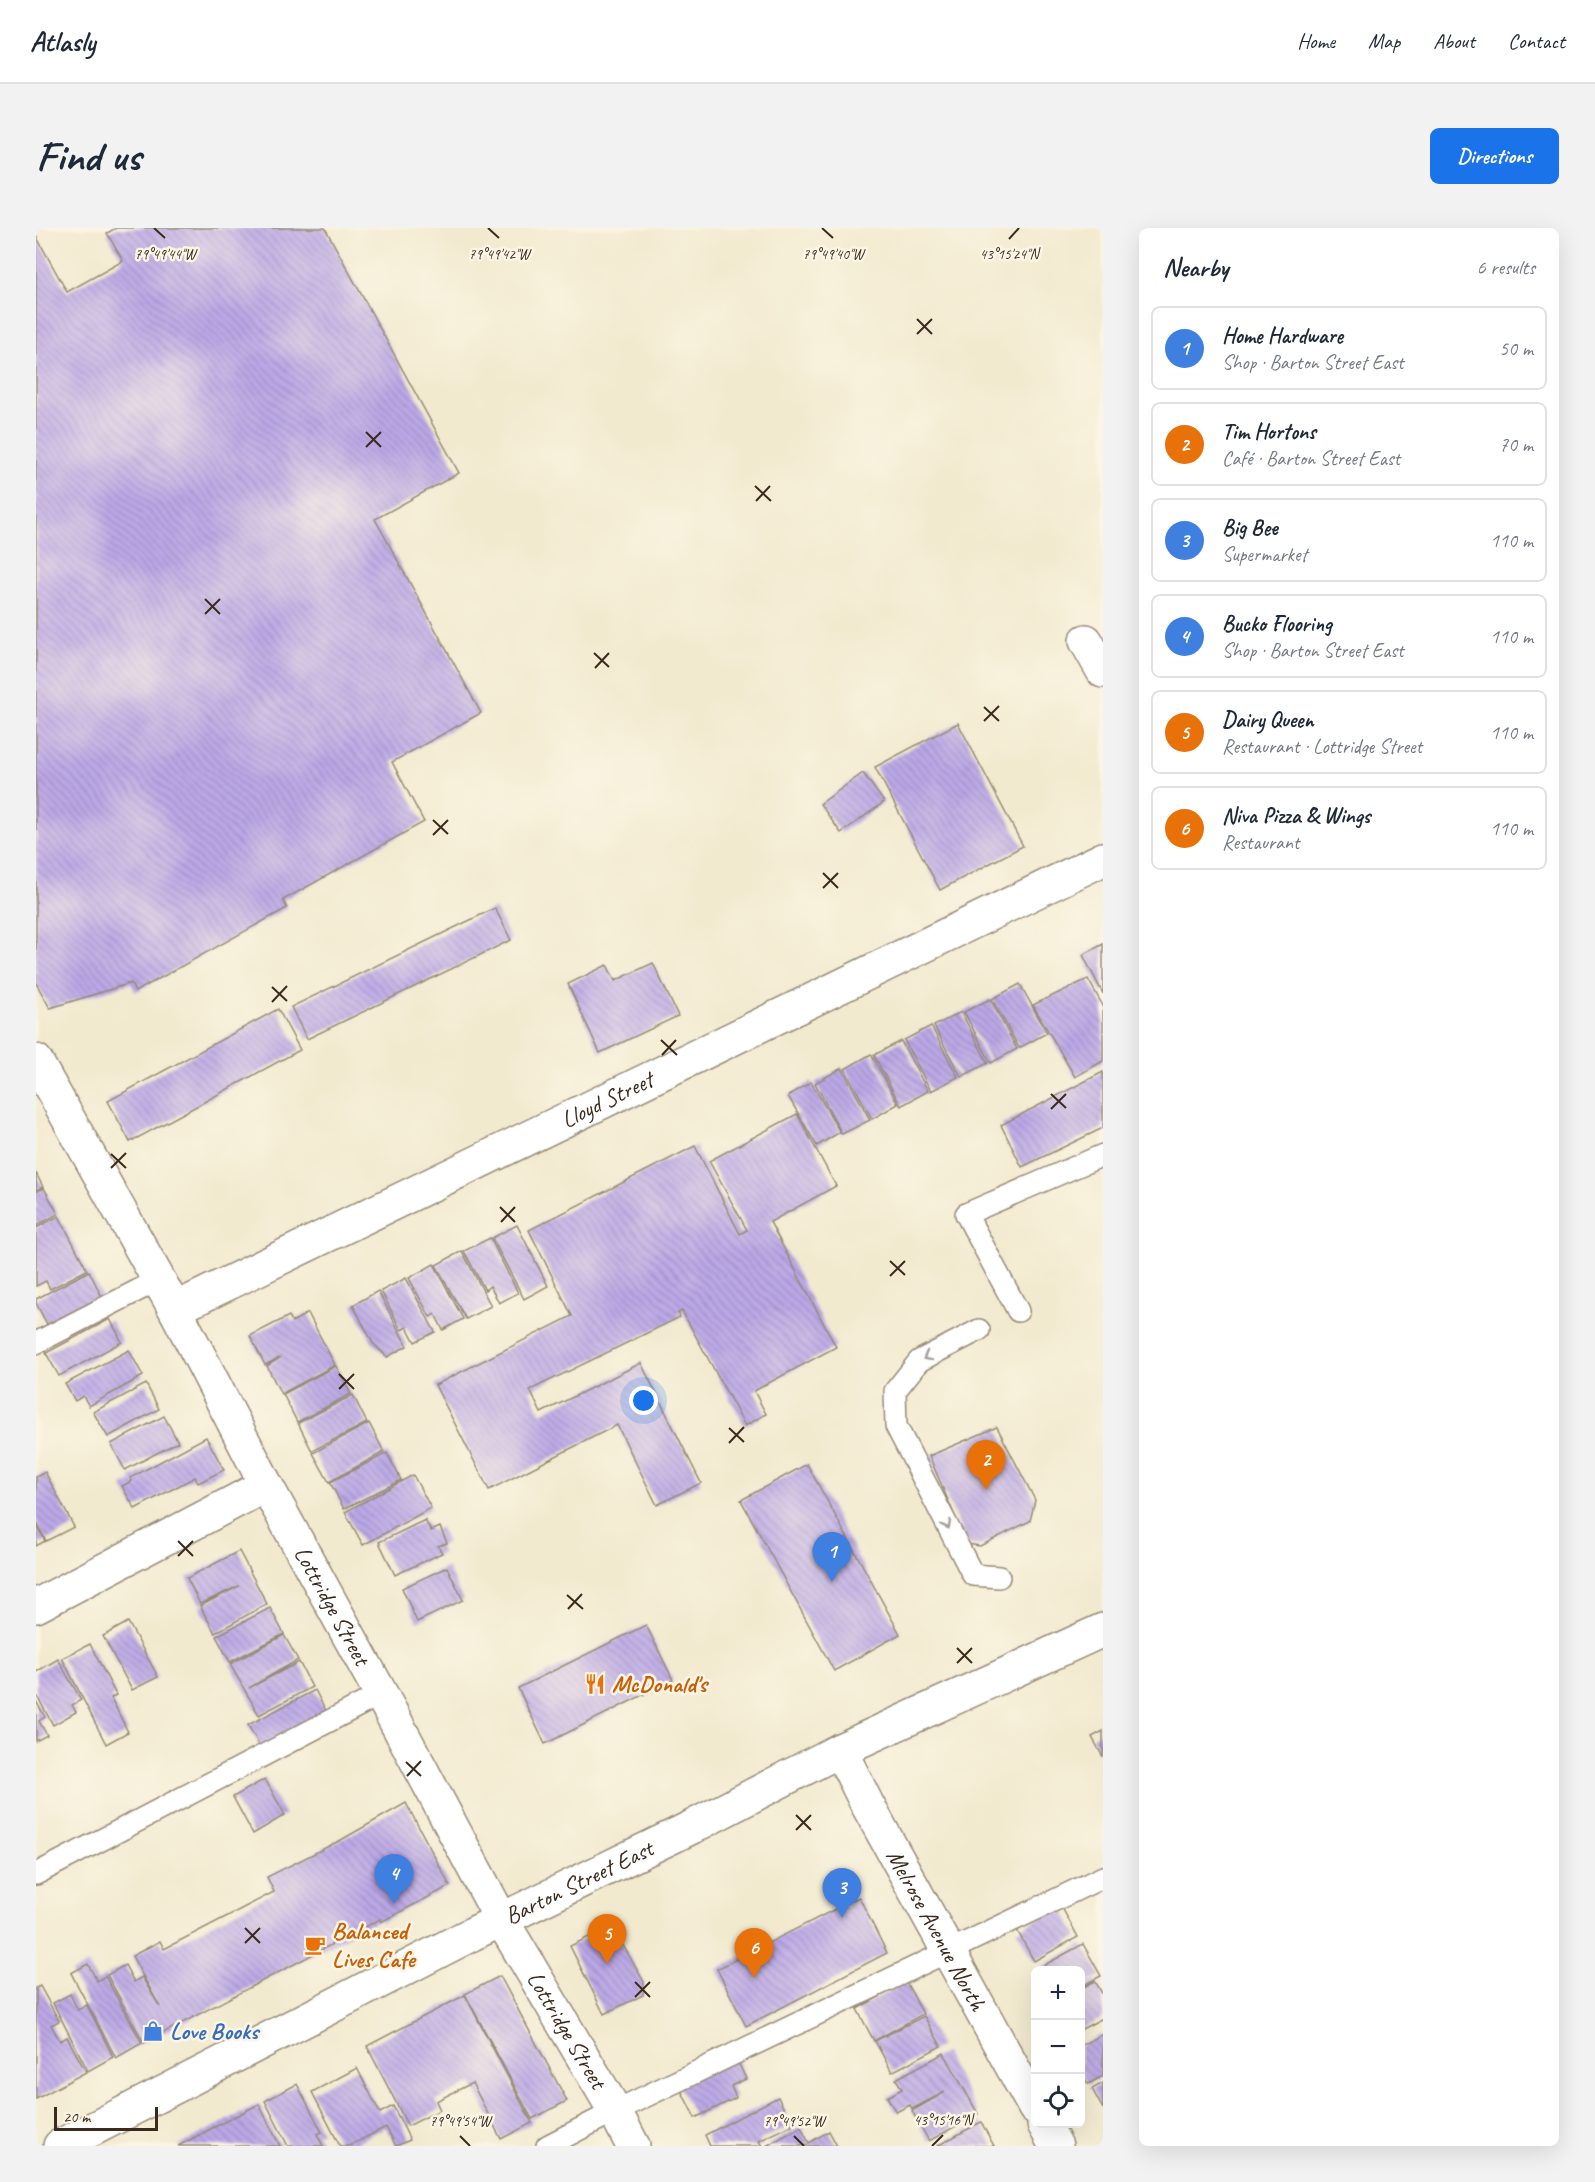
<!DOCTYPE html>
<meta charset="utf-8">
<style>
body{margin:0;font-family:Caveat,sans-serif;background:#f2f2f3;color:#1f2937}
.controls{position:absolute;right:18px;bottom:18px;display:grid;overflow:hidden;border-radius:9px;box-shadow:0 6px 24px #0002}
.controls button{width:54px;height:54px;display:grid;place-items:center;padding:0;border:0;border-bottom:2px solid #e0e1e3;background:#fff;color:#1f2937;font:30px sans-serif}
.scale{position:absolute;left:18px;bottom:15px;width:104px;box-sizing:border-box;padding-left:6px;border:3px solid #3b2a1e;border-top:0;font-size:16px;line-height:21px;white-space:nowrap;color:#3b2a1e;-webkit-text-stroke:4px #fcf5e5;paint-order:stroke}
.you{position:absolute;left:608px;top:1173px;width:21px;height:21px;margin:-15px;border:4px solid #fff;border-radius:50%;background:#1a73e8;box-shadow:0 0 0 9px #1a73e833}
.badge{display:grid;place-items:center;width:39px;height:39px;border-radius:50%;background:#1a73e8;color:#fff;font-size:20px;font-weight:700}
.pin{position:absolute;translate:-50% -50px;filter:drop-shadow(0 2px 3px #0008)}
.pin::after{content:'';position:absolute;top:32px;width:21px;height:18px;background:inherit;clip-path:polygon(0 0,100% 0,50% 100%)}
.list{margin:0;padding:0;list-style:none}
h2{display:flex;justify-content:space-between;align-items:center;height:78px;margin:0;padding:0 24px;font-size:26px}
h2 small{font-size:20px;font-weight:400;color:#747a83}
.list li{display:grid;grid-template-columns:39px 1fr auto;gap:18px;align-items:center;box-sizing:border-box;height:84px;margin:0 12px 12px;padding:0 12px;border:2px solid #e0e1e3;border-radius:9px}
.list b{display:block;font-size:22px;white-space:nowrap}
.list p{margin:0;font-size:20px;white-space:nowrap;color:#747a83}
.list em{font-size:20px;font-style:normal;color:#747a83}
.icon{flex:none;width:33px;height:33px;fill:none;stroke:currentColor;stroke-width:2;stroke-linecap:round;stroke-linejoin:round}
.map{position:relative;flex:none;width:1067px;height:1918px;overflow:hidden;border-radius:9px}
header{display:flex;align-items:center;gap:36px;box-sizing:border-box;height:84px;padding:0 30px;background:#fff;border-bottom:2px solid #e0e1e3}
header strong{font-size:28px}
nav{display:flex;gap:33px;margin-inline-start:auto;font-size:21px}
.intro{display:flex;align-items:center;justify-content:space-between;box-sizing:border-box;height:144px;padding:0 36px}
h1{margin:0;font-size:42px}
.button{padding:15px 27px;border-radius:9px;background:#1a73e8;color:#fff;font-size:21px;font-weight:700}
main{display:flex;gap:36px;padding:0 36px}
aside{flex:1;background:#fff;border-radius:9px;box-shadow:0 6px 24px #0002}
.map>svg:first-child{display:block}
.building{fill:url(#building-back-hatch)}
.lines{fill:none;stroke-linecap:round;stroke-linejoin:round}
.service-casing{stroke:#968a76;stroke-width:24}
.minor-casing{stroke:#968a76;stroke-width:36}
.tertiary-casing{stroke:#968a76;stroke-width:36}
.secondary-casing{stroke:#968a76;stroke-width:36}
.service{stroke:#fff;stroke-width:21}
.minor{stroke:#fff;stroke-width:33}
.tertiary{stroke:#fff;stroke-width:33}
.secondary{stroke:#fff;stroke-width:33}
.oneway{stroke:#a79f9a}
.ticks{fill:none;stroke:#3b2a1e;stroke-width:2}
.labels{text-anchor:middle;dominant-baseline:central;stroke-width:5;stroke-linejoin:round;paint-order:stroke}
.street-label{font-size:24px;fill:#3b2a1e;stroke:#fcf5e5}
.food-label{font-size:24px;font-weight:bold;fill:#c56008;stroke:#fcf5e5;text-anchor:start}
.shop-label{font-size:24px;font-weight:bold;fill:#366cbe;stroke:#fcf5e5;text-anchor:start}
.ticks-label{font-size:15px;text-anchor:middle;fill:#3b2a1e;stroke:#fcf5e5;stroke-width:5;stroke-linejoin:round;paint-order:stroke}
</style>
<header>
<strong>Atlasly</strong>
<nav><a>Home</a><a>Map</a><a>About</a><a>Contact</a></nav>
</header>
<div class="intro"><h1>Find us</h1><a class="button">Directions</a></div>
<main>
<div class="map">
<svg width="1067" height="1918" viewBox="0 0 1067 1918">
<defs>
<pattern id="building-back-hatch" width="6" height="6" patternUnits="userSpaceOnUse" patternTransform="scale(1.5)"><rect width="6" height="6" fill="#bca9e8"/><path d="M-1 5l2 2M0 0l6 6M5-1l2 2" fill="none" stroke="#9a8abb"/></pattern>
</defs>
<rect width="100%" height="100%" fill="#fcf5e5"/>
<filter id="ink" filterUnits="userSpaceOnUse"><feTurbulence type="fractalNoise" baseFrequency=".0167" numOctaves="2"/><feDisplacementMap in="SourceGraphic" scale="12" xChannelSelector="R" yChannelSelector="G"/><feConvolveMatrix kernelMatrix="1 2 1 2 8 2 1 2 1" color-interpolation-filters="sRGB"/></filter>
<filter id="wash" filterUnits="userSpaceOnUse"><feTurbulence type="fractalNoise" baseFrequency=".008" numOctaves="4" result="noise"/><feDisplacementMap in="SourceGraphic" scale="24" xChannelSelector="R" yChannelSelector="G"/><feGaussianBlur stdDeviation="1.35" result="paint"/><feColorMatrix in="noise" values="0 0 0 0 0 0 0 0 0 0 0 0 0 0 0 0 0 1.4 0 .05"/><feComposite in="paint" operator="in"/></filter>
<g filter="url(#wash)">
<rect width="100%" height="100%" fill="#f2eacf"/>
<g id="blocks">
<g class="building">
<polygon points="80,0 289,0 423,245 339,291 445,485 356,534 388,594 247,672 251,680 99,764 95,755 14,780 0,755 0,8 31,64 87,33 71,5"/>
<polygon points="922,495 987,618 904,662 839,539"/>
<polygon points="827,545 848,574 805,605 784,576"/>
<polygon points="459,680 475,712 271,811 255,779"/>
<polygon points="1067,716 1067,766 1047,727"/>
<polygon points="617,735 642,788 564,825 532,756 571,737 579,753"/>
<polygon points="1052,751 1067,778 1067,833 1039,849 997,777"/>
<polygon points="984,756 1011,805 983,820 956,771"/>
<polygon points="954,771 981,821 955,835 928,784"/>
<polygon points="242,781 264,822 94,914 72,873"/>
<polygon points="925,784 952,835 925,849 898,798"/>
<polygon points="895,798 922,849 895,863 868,812"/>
<polygon points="865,813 892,863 865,878 838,827"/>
<polygon points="835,826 862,876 836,891 809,841"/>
<polygon points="806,840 834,892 806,906 779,855"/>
<polygon points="1067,844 1067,900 986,939 965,897"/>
<polygon points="775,854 804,904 781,918 752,868"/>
<polygon points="761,886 800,958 734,994 800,1119 718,1163 730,1186 709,1198 646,1083 642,1085 644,1089 494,1162 505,1185 605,1135 665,1255 621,1277 581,1197 453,1262 399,1157 536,1088 493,1002 659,918 704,1006 711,1002 673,933"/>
<polygon points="0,945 7,959 0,962"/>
<polygon points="8,960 22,986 0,998 0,964"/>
<polygon points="23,988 51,1042 14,1061 10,1053 0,1058 0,1000"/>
<polygon points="481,997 512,1058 488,1071 456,1010"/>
<polygon points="454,1010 482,1065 463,1075 454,1058 449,1062 428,1023"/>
<polygon points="426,1023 455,1078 430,1091 400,1037"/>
<polygon points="398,1036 427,1091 407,1102 399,1086 394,1089 373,1050"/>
<polygon points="53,1043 66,1069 12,1098 0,1075 0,1071"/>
<polygon points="370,1050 399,1104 379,1114 371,1099 365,1102 345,1063"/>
<polygon points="342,1063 371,1118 351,1129 337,1115 317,1077"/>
<polygon points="272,1085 299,1137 245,1166 231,1138 245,1129 229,1137 214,1108 253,1088 256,1094"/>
<polygon points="74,1091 86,1114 23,1148 10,1125"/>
<polygon points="93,1122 107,1148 53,1178 47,1168 39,1173 29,1156"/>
<polygon points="300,1138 315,1166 261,1194 247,1166"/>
<polygon points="110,1156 123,1181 72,1209 57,1184"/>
<polygon points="317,1167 331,1195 276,1223 262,1195"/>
<polygon points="128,1188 142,1214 89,1242 75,1216"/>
<polygon points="333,1195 348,1224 293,1254 277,1225"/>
<polygon points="961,1199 999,1272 994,1293 944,1318 931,1316 893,1228"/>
<polygon points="170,1209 188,1242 162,1255 159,1249 99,1281 86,1258 96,1253 94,1250"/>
<polygon points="351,1225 365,1252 308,1281 294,1254"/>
<polygon points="771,1236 864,1406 798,1443 705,1272"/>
<polygon points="9,1244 38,1299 10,1313 0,1293 0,1249"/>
<polygon points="377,1247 395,1280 327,1317 309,1284"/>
<polygon points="389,1292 395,1303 404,1299 411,1315 402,1318 406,1325 359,1347 343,1314"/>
<polygon points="0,1296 9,1313 0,1318"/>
<polygon points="203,1323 231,1376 179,1405 164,1378 203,1358 164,1376 151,1350"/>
<polygon points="411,1339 427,1372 381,1394 366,1360"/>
<polygon points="234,1380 248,1406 194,1434 180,1408"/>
<polygon points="92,1394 122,1449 96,1462 67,1408"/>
<polygon points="610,1397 637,1452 509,1516 482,1460"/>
<polygon points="248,1407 262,1432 213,1460 263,1434 276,1459 223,1487 194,1436"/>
<polygon points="54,1416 80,1467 75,1470 92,1504 70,1516 26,1430"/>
<polygon points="22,1431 45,1472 36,1477 40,1484 17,1497 0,1466 0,1444"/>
<polygon points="279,1462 292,1487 226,1522 212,1497"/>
<polygon points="0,1473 9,1489 3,1493 11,1507 0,1513"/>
<polygon points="1067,1503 1067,1529 1056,1509"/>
<polygon points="229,1551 249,1587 217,1606 197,1569"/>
<polygon points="370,1575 414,1658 345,1694 344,1691 108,1815 71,1747 89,1737 98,1754 106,1749 124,1779 96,1728 124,1713 128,1721 238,1664 231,1649 305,1612"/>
<polygon points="823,1669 851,1725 710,1798 681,1741"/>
<polygon points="1025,1678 1042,1709 998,1733 981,1702"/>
<polygon points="576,1698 608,1754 607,1767 568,1786 534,1718"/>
<polygon points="1047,1716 1065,1748 1044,1759 1044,1742 1005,1742 1003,1740"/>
<polygon points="52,1736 61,1753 69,1748 106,1815 80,1830 35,1745"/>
<polygon points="464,1748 531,1873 496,1891 429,1766"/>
<polygon points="1059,1753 1067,1767 1067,1790 1044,1802 1044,1761"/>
<polygon points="870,1754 887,1786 838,1813 821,1781"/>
<polygon points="4,1758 23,1793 15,1797 24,1813 31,1809 50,1844 0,1871 0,1760"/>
<polygon points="34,1766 42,1782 51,1777 77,1829 52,1843 17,1775"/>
<polygon points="429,1767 496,1895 465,1911 436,1855 400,1873 404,1882 372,1898 331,1818"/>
<polygon points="888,1788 905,1818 856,1844 839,1813"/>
<polygon points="1067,1806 1067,1848 1052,1856 1044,1842 1044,1818"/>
<polygon points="908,1825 942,1886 893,1913 876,1883 909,1864 876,1881 874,1877 860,1884 851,1869 866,1861 860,1851"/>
<polygon points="700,1830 710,1851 695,1858 700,1870 659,1890 643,1858"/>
<polygon points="321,1840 344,1885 357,1878 374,1912 360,1918 350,1899 313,1918 304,1918 276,1864"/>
<polygon points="1067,1855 1067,1881 1056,1861"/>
<polygon points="261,1856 286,1904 281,1906 287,1918 252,1918 229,1873"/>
<polygon points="742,1869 756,1897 723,1913 726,1918 674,1918 669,1907"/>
<polygon points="223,1876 244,1918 142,1918 190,1893"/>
<polygon points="945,1894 958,1918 901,1918"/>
<polygon points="765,1899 773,1915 793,1903 801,1918 730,1918"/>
</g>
</g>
</g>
<g filter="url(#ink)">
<use href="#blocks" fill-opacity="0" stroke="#968a76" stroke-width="1.5"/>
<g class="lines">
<g class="service-casing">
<g id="service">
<polyline points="982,1083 930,986 1067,927"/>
<polyline points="943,1102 883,1133 859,1163 860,1198 937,1347 963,1349"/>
<polyline points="0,1115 122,1052"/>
<polyline points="0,1646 345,1466"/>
<polyline points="511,1918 579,1883 1067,1649"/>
</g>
</g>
<g class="minor-casing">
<g id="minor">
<polyline points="1050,413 1067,443"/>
<path id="s1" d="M139,1081l928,-450"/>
<polyline points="0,1378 230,1257"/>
<path id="s2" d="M804,1522l27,54 168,304"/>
<path id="s3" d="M465,1691l114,192 18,35"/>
<polyline points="1008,1896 1020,1918"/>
</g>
</g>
<g class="tertiary-casing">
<g id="tertiary">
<path id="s4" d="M0,833l139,248 91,176 115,209 120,225"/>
</g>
</g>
<g class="secondary-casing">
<g id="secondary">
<path id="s5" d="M24,1918l412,-212 220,-107 148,-77 263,-120"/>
</g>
</g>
<use href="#service" class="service"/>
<use href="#minor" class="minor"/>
<use href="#tertiary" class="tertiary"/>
<use href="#secondary" class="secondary"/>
</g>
<defs><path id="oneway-chevron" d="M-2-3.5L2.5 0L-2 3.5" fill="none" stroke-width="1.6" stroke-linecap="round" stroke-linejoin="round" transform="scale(1.5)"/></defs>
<g class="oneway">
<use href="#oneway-chevron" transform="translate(891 1129) rotate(151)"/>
<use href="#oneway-chevron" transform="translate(911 1297) rotate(63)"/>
</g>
</g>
<path class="ticks" d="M118,0l11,10M452,0l11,10M786,0l11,10M973,11l10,-11M881,91l15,15M881,106l15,-15M330,204l15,15M330,219l15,-15M719,258l16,15M720,273l14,-15M169,371l15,15M169,386l15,-15M558,425l15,14M559,440l14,-15M948,479l15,14M948,493l15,-15M397,592l15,14M397,607l15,-15M787,645l15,15M787,660l15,-15M236,759l15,14M236,774l15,-16M625,812l16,15M626,827l14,-15M1015,866l15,14M1015,881l15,-15M75,926l15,14M75,940l15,-15M464,979l15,15M465,994l14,-15M854,1033l15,14M854,1048l15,-15M303,1146l15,15M303,1161l15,-15M693,1200l15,14M693,1215l15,-16M142,1313l15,15M142,1328l15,-15M531,1367l16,14M532,1381l14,-15M921,1420l15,15M921,1435l15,-15M370,1534l15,14M371,1548l14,-15M760,1587l15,15M760,1602l15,-15M209,1700l15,15M209,1715l15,-15M599,1754l15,15M599,1769l15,-15M424,1908l10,10M758,1908l10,10M896,1918l11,-11"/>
<defs>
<g id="restaurant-bare" transform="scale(1.62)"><path d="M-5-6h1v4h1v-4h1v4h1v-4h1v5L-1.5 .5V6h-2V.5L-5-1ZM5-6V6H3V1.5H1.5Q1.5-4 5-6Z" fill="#e8710a" stroke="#fcf5e5" stroke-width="2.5" paint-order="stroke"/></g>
<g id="cafe-bare" transform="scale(1.62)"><path d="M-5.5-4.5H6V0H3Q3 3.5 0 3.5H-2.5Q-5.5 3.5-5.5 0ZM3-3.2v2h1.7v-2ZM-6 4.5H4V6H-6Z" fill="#e8710a" stroke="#fcf5e5" stroke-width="2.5" paint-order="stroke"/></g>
<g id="shop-bare" transform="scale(1.62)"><path d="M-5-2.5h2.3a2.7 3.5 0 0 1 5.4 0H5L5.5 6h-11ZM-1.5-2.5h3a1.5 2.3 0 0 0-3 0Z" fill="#3f7fe0" stroke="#fcf5e5" stroke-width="2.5" paint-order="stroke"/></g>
</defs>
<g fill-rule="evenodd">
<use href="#restaurant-bare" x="559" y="1456"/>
<use href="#cafe-bare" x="279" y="1717"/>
<use href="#shop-bare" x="117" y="1803"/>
</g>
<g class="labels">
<g class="street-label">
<text stroke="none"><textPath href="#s1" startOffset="480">Lloyd Street</textPath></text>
<text stroke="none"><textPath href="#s4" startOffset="620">Lottridge Street</textPath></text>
<text stroke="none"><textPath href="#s5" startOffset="582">Barton Street East</textPath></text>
<text stroke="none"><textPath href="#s2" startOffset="204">Melrose Avenue North</textPath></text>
<text stroke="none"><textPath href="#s3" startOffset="129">Lottridge Street</textPath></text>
</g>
<g class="food-label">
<text x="576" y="1456">McDonald's</text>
<text x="296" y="1703">Balanced<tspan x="296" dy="28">Lives Cafe</tspan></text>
</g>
<g class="shop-label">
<text x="134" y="1803">Love Books</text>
</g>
</g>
<g class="ticks-label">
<text x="129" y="31">79°49'44"W</text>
<text x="463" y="31">79°49'42"W</text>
<text x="797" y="31">79°49'40"W</text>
<text x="973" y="31">43°15'24"N</text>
<text x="907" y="1897">43°15'16"N</text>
<text x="424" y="1898">79°49'54"W</text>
<text x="758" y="1898">79°49'52"W</text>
</g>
</svg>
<div class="controls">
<button>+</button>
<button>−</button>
<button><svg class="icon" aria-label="locate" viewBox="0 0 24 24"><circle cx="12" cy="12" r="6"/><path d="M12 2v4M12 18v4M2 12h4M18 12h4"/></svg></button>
</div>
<div class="scale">20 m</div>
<div class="you"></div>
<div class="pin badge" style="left:796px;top:1354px;background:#3f7fe0">1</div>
<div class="pin badge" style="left:950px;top:1262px;background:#e8710a">2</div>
<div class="pin badge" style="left:806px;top:1690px;background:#3f7fe0">3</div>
<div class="pin badge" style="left:358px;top:1676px;background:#3f7fe0">4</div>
<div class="pin badge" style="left:571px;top:1736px;background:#e8710a">5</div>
<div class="pin badge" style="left:718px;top:1750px;background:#e8710a">6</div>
</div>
<aside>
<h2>Nearby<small>6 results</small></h2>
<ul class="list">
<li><span class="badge" style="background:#3f7fe0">1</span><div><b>Home Hardware</b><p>Shop · Barton Street East</p></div><em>50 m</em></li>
<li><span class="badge" style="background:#e8710a">2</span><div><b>Tim Hortons</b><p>Café · Barton Street East</p></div><em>70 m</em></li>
<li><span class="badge" style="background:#3f7fe0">3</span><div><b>Big Bee</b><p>Supermarket</p></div><em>110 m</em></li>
<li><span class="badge" style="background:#3f7fe0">4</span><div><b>Bucko Flooring</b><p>Shop · Barton Street East</p></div><em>110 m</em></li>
<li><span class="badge" style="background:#e8710a">5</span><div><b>Dairy Queen</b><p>Restaurant · Lottridge Street</p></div><em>110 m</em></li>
<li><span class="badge" style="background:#e8710a">6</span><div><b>Niva Pizza &amp; Wings</b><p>Restaurant</p></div><em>110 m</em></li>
</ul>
</aside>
</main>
